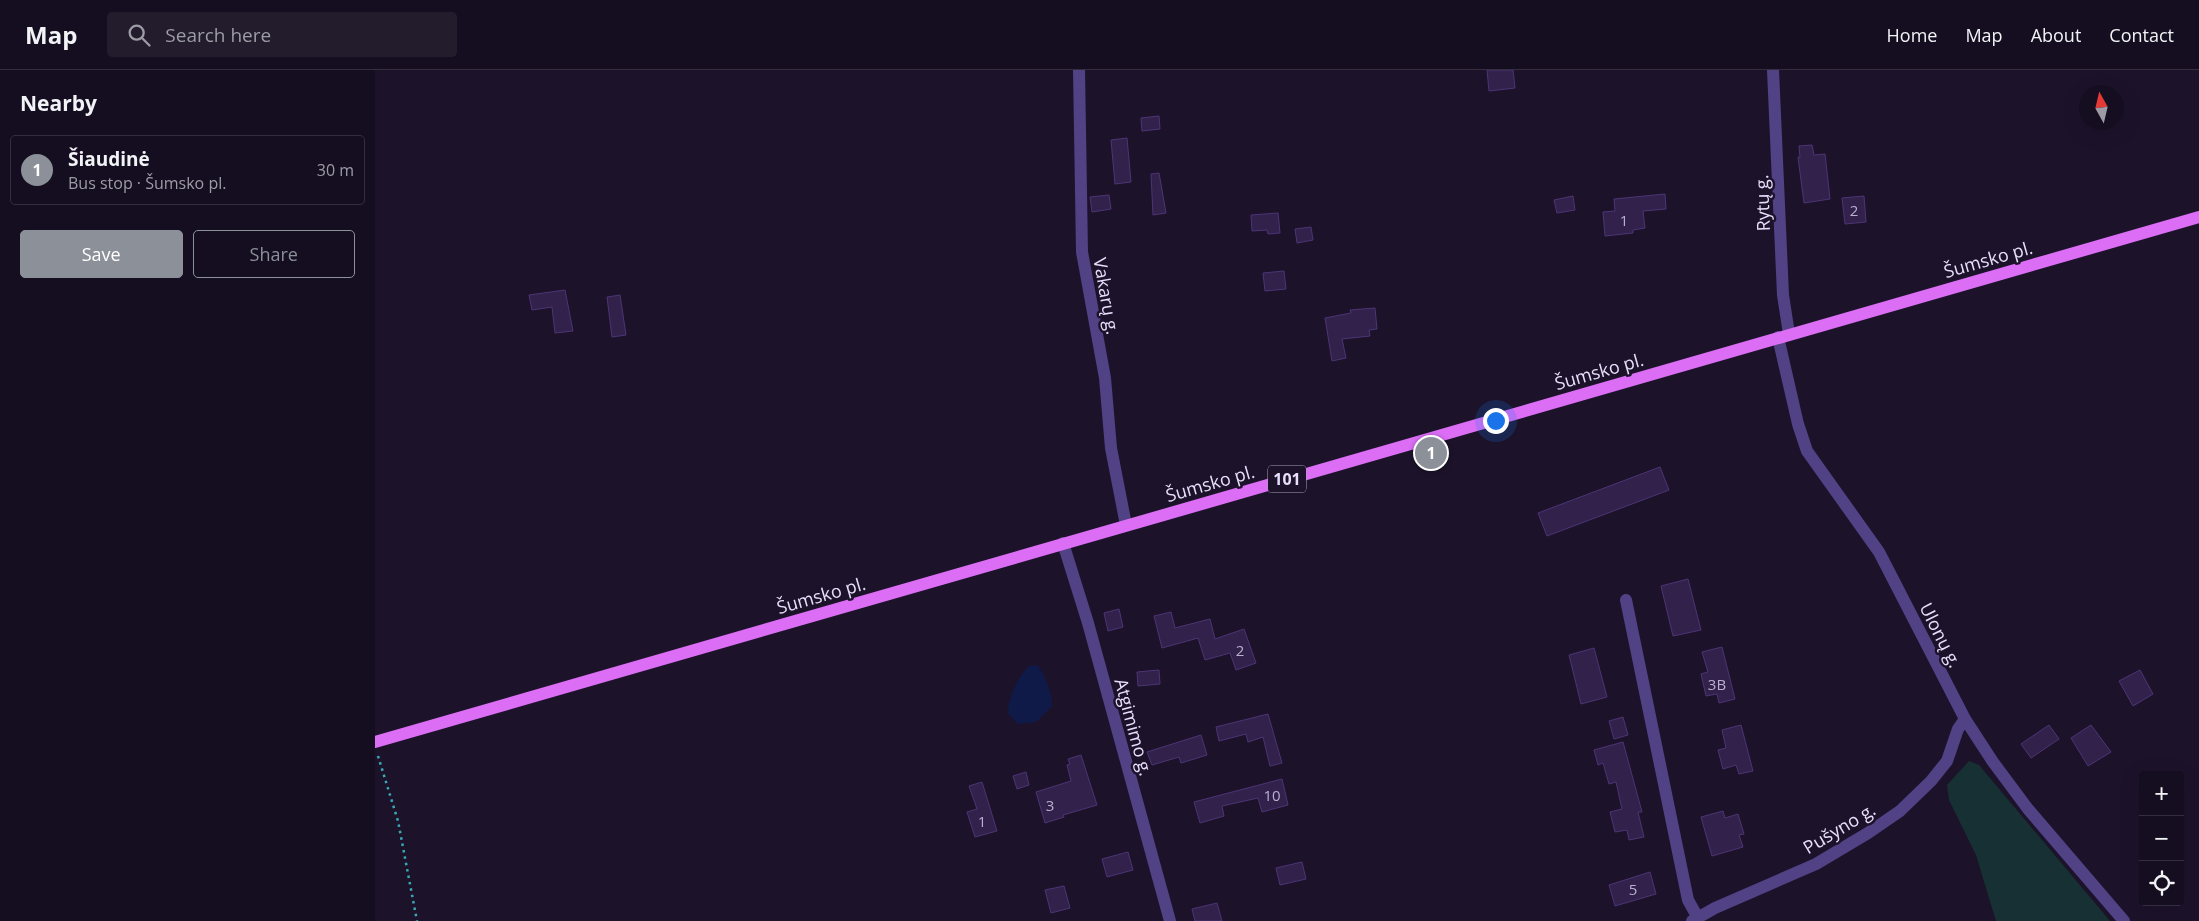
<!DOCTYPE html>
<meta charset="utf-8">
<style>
body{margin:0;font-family:"Open Sans",sans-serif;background:#221c2d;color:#f1f3f6}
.controls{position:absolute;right:15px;bottom:15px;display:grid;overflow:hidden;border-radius:5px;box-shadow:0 5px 20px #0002}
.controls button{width:45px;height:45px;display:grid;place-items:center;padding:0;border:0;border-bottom:1px solid #342e3e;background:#150e20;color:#f1f3f6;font:25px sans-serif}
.compass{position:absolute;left:1704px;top:15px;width:45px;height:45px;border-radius:50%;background:#150e20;box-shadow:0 5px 20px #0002;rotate:352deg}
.you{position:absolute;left:1120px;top:350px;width:18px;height:18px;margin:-12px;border:4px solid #fff;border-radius:50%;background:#1a73e8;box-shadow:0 0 0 8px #1a73e833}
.badge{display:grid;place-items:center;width:32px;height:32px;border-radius:50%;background:#8c9099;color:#fff;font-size:16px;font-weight:700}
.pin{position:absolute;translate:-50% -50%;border:2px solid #fff;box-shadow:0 1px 5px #0006}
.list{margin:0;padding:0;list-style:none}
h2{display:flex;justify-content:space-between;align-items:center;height:65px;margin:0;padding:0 20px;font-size:21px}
h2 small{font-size:16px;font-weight:400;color:#9d9ca5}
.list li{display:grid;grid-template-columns:32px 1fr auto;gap:15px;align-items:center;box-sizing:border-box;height:70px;margin:0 10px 10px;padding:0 10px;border:1px solid #342e3e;border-radius:5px}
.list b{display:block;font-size:19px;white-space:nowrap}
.list p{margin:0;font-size:16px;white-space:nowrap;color:#9d9ca5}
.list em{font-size:16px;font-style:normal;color:#9d9ca5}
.actions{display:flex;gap:10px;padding:15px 20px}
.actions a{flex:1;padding:11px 0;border:1px solid #8c9099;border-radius:5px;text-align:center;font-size:18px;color:#8c9099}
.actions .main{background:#8c9099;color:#fff}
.icon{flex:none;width:28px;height:28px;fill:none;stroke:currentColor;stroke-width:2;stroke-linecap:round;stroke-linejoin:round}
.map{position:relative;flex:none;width:1824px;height:851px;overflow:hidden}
header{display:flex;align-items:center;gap:30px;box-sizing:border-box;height:70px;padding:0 25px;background:#150e20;border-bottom:1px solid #342e3e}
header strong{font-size:24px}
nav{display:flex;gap:28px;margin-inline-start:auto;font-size:18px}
.search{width:350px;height:45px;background:#221c2d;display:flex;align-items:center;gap:12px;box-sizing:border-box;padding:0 18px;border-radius:5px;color:#9d9ca5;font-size:19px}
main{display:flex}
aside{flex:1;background:#150e20}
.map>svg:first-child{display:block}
.green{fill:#173034}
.water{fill:#0f1a48}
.building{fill:#31214b;stroke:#4d3475}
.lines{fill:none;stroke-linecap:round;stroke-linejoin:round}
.path{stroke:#3aa7b6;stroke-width:2.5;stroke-dasharray:2.5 4;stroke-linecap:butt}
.minor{stroke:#514286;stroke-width:12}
.primary{stroke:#db6ef5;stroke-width:12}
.labels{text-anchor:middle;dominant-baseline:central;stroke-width:5;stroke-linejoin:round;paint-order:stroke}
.number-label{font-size:15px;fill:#bab0d0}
.shield{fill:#1c132b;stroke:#aba2be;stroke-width:1}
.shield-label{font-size:16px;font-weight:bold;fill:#e8dffd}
.street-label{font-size:18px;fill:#e8dffd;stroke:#1c132b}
</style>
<header>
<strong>Map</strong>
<div class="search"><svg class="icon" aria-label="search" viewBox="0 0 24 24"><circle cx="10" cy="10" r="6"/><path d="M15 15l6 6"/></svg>Search here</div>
<nav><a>Home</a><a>Map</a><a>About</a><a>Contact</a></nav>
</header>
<main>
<aside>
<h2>Nearby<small></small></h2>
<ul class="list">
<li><span class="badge">1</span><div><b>Šiaudinė</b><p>Bus stop · Šumsko pl.</p></div><em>30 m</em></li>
</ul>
<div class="actions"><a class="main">Save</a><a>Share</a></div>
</aside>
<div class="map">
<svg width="1824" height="851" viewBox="0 0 1824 851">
<rect width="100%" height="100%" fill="#1c132b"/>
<polygon class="green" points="1594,691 1604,695 1735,851 1621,851 1601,785 1574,730 1572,715"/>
<path class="water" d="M662,595c8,9 15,29 15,41l-16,16 -18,2 -10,-11c0,-16 10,-36 21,-47z"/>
<g class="building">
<polygon points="1112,0 1138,0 1140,18 1114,21"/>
<polygon points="784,46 785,59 767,61 766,48"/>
<polygon points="752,68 756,112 740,114 736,70"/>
<polygon points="1437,75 1439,85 1450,84 1455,129 1429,133 1423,87 1425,87 1424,76"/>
<polygon points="784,103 791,143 778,145 776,104"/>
<polygon points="1290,124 1291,139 1268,141 1270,158 1258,160 1258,163 1230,166 1228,142 1240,141 1239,129"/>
<polygon points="734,125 736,139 717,142 715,127"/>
<polygon points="1198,126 1200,140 1182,143 1179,130"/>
<polygon points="1489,126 1491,152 1470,154 1467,128"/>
<polygon points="903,143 905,163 893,164 892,160 877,161 876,145"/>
<polygon points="936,157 938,170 922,173 920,159"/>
<polygon points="909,201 911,219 890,221 888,203"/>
<polygon points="190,220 198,261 180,263 177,237 157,240 154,225"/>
<polygon points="245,225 251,265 237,267 232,227"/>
<polygon points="1000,238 1002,259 994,260 995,266 967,269 971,288 957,291 950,248 976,243 975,240"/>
<polygon points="1285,397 1294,420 1172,466 1163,443"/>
<polygon points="1313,509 1326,560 1298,566 1286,516"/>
<polygon points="744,539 748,557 733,561 729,543"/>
<polygon points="796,542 800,558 835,549 840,569 869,559 881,593 861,600 855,583 830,590 823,568 787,578 779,546"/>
<polygon points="1347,577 1360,629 1344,633 1342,624 1331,626 1326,604 1333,602 1327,582"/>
<polygon points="1219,578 1232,627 1206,634 1194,585"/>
<polygon points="784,600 785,614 763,616 762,602"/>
<polygon points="1765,600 1778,624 1758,636 1744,611"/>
<polygon points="893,644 907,693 895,696 888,667 873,672 871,664 844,671 841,657"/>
<polygon points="1248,647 1253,665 1239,669 1234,651"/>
<polygon points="1366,655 1378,701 1364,704 1361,695 1348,699 1343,680 1351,678 1347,660"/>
<polygon points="1674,655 1684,669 1656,688 1646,674"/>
<polygon points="1716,655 1736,682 1713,696 1696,668"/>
<polygon points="826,665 832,685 806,693 804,687 777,695 772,682"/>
<polygon points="1248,672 1267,742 1263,742 1269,767 1254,770 1252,760 1240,762 1235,742 1247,739 1241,712 1234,714 1228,693 1223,695 1219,680"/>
<polygon points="706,685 722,735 688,745 689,747 670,753 661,722 696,711 692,695 695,694 693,689"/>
<polygon points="651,702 654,715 642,719 638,706"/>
<polygon points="907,709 913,735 887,742 883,728 847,736 849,746 825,753 819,732"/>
<polygon points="607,712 622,761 600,767 592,742 602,739 594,716"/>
<polygon points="1348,741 1350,748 1363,744 1369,764 1364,765 1368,777 1337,786 1326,747"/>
<polygon points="753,782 758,800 732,807 727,789"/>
<polygon points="927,792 931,809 905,815 901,798"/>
<polygon points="1275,802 1281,824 1240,836 1234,815"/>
<polygon points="689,816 695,838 676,843 670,820"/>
<polygon points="842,833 847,851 820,851 817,839"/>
</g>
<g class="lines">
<polyline class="path" points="3,686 23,751 42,851"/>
<g class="minor">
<polyline points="704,0 707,182 730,308 736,378 751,455"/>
<polyline points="1398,0 1408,225 1414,264"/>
<polyline points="1403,267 1423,354 1432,381 1504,482 1590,649 1618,692 1653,739 1749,851"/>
<polyline points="688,473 713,553 795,851"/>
<polyline points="1251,530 1313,830 1323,848"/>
<polyline points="1317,851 1340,838 1441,794 1493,763 1525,741 1556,711 1572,691 1583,659 1590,649"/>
</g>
<polyline class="primary" points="0,672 1824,147"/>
</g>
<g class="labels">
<g class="number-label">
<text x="1479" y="140">2</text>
<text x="1249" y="150">1</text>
<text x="865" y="580">2</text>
<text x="1342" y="614">3B</text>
<text x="897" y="725">10</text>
<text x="675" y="735">3</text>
<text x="607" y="751">1</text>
<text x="1258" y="819">5</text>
</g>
<rect class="shield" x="893" y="395.5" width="38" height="27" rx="4"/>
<g class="shield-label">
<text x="912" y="409">101</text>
</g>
<g class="street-label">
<text transform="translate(1387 133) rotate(-92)">Rytų g.</text>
<text transform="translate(1613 189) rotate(-16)">Šumsko pl.</text>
<text transform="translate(732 226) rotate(80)">Vakarų g.</text>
<text transform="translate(1224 301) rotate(-16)">Šumsko pl.</text>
<text transform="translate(835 413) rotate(-16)">Šumsko pl.</text>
<text transform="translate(446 525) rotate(-16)">Šumsko pl.</text>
<text transform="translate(1566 565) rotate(63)">Ulonų g.</text>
<text transform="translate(759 657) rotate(75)">Atgimimo g.</text>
<text transform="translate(1464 758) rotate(-31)">Pušyno g.</text>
</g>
</g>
</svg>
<div class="controls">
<button>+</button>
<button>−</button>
<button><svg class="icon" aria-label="locate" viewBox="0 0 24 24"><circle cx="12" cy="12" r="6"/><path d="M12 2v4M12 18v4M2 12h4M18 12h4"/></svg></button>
</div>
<svg class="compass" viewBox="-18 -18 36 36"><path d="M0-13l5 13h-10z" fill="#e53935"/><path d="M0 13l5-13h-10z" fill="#9d9ca5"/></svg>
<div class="you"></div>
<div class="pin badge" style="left:1056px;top:383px">1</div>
</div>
</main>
